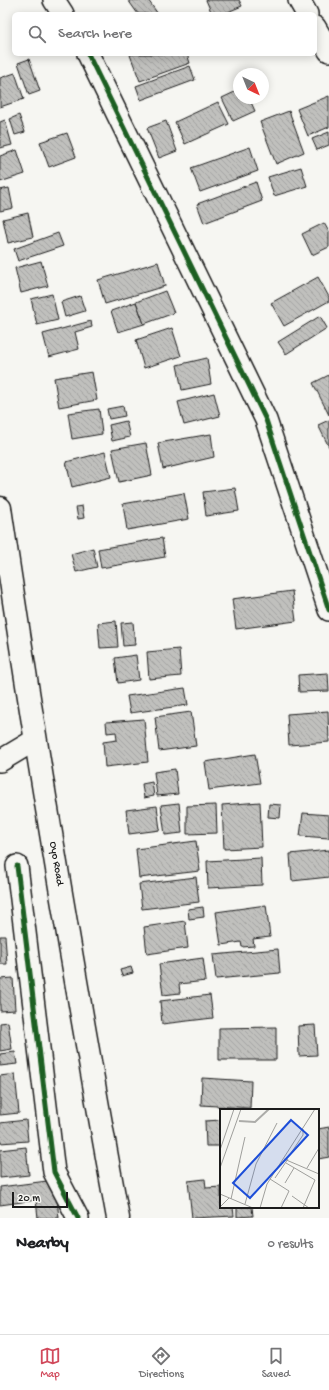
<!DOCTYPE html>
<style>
body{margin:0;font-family:"Gochi Hand",sans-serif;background:#f6f6f6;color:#202124}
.compass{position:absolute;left:233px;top:68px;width:36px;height:36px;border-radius:50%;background:#fff;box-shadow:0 2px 10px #0003;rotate:137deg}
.scale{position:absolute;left:12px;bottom:10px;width:56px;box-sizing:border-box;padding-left:4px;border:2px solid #1c1c1c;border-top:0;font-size:11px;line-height:14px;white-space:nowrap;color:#1c1c1c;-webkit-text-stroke:3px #f6f6f2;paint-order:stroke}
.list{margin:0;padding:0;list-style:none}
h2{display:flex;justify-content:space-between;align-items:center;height:52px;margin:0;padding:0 16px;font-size:17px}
h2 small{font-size:13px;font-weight:400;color:#757577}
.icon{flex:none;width:22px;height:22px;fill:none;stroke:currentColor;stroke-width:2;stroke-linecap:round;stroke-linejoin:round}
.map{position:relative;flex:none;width:329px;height:1218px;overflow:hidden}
.search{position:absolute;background:#fff;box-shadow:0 2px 10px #0003;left:12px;right:12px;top:12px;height:44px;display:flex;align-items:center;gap:10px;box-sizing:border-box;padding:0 14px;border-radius:6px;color:#757577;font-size:15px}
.sheet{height:116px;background:#fff}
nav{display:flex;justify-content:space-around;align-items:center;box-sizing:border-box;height:56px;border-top:1px solid #e0e0e0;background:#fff;font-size:11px;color:#757577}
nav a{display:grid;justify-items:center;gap:2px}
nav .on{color:#d1495b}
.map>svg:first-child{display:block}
.building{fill:url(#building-back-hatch);stroke:#1c1c1c}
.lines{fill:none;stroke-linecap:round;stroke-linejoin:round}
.minor-casing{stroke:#1c1c1c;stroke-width:24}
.trunk-casing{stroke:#1c1c1c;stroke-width:25}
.minor{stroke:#f6f6f2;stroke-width:21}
.trunk{stroke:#f6f6f2;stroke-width:22}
.cycleway-casing{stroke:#f6f6f2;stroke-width:8}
.cycleway{stroke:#1b5e20;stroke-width:5}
.labels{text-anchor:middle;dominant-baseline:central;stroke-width:3.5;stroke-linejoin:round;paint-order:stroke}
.street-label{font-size:11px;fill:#1c1c1c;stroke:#f6f6f2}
.inset-river{fill:none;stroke:#acaca9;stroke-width:2}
.inset-road{fill:none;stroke:#9f9f9c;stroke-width:1}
.view{fill:#1d4ed8;fill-opacity:0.15;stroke:#1d4ed8;stroke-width:2}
.inset-edge{fill:none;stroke:#1c1c1c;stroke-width:2}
</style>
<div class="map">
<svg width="329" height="1218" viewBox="0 0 329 1218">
<defs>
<pattern id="building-back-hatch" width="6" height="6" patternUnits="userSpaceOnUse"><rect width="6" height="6" fill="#c0c0bd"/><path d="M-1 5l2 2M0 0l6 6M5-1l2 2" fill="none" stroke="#a4a4a2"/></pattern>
</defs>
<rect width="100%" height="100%" fill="#f6f6f2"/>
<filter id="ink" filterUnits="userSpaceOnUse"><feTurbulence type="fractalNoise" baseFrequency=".025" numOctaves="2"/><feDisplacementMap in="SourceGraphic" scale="8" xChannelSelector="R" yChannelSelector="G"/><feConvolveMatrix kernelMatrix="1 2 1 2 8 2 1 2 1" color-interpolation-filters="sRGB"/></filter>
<g filter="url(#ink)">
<g class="building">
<polygon points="128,0 148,0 158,14 138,14"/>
<polygon points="206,0 239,0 242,6 223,14 212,14"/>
<polygon points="133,54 187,54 190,63 140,81 130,55"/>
<polygon points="29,59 40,91 29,95 18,63"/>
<polygon points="190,66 195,80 141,100 136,86"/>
<polygon points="15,73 24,99 0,107 0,78"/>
<polygon points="239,90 239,98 249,98 255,111 233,121 222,98"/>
<polygon points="329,96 329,127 308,136 297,109"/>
<polygon points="218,102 229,124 185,144 175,122"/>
<polygon points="289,111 304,152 276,164 260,122"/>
<polygon points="19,115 25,132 15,135 10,119"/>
<polygon points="5,120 12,145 0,148 0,122"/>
<polygon points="166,121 177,151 159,158 147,128"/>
<polygon points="329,132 329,145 317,150 312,139"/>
<polygon points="67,133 76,157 49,167 40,142"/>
<polygon points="250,147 258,171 200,192 191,168"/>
<polygon points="17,150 25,174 0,182 0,156"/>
<polygon points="301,167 307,186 274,196 268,177"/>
<polygon points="256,182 262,201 204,223 197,204"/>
<polygon points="9,188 13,208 0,211 0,190"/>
<polygon points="28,213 33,237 8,243 3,219"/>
<polygon points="324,223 329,232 329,247 312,255 302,234"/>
<polygon points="58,233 63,246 18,261 14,249"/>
<polygon points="41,261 48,286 21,293 15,268"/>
<polygon points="158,262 165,286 105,304 98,280"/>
<polygon points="318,277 329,297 329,301 284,326 271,303"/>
<polygon points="165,291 174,313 144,324 136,302"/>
<polygon points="52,294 58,320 37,325 31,299"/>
<polygon points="80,296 85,311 65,317 61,302"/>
<polygon points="136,302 144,324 118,332 111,311"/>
<polygon points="320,316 327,328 286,354 278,342"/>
<polygon points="91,321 92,327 75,332 79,349 49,357 43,334"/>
<polygon points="172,328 181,356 144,368 136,340"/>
<polygon points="207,358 211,384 182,390 177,365"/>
<polygon points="92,372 97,400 59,407 54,378"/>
<polygon points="329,375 329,415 313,383"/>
<polygon points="214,393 220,416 184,425 178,402"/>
<polygon points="123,406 125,416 109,419 107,409"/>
<polygon points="99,409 102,434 72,439 68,413"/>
<polygon points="329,420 329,447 318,425"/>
<polygon points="126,421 130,437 112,441 109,425"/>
<polygon points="211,434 214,457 163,469 158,443"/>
<polygon points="146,443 152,475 119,482 112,449"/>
<polygon points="105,452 111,477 72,487 66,462"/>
<polygon points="235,488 239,511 206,516 203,492"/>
<polygon points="184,493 189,519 127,530 123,504"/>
<polygon points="82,506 84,518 78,519 76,507"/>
<polygon points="162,538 165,557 101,568 98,549"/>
<polygon points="93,548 97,567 76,572 71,554"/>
<polygon points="292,591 296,621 236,629 232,599"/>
<polygon points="116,621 118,647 100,648 98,623"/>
<polygon points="133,622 135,645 123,646 121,623"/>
<polygon points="179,649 181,676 149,679 147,652"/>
<polygon points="136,655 139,680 118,683 115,658"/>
<polygon points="328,673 329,691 299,692 298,675"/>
<polygon points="185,688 188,705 130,713 127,696"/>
<polygon points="328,711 329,742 289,745 287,714"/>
<polygon points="191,712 196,746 159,751 155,717"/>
<polygon points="144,719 148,762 105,767 103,742 117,740 116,732 107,733 106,722"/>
<polygon points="255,754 260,783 209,790 205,762"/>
<polygon points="175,769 178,794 157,796 154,772"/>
<polygon points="152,782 154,796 144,798 142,784"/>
<polygon points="260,802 262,847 224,849 222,805"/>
<polygon points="179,803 182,833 165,835 161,805"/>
<polygon points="269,804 281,805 280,818 268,817"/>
<polygon points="216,805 217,833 187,834 187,806"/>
<polygon points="157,806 160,830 129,834 126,810"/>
<polygon points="303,813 329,815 329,838 300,836"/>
<polygon points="196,841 200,871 139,878 136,849"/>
<polygon points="329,850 329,877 292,881 290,854"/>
<polygon points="261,858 262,885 208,888 207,861"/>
<polygon points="196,877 199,902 142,909 139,884"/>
<polygon points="266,905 270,937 253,939 254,946 242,947 241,942 221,945 216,912"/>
<polygon points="203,907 204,917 189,919 188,909"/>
<polygon points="185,921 188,948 147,954 144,927"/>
<polygon points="0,936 5,936 7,964 0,964"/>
<polygon points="278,949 280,973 216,979 213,955"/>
<polygon points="203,958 206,981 179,984 180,993 163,995 159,964"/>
<polygon points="131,967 133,973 122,976 120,970"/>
<polygon points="13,978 15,1010 0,1011 0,979"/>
<polygon points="210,995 213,1018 162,1024 160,1001"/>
<polygon points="8,1022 12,1049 0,1051 0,1023"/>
<polygon points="315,1025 317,1055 299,1056 298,1026"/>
<polygon points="276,1027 276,1060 219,1060 219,1028"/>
<polygon points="15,1052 17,1064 0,1066 0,1054"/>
<polygon points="15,1074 19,1113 0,1115 0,1076"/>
<polygon points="202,1078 251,1081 250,1108 201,1105"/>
<polygon points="26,1120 28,1141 0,1143 0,1123"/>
<polygon points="221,1120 221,1146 206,1146 205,1121"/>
<polygon points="329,1127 329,1157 318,1159 318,1129"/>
<polygon points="26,1147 29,1175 0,1178 0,1150"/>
<polygon points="205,1179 206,1188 221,1187 221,1207 233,1207 234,1216 192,1218 188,1181"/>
<polygon points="55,1180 59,1218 36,1218 38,1218 36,1200 0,1205 0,1187"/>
<polygon points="237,1207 252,1207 253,1216 237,1217"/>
</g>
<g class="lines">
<g class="minor-casing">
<g id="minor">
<polyline points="54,0 63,14"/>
<polyline points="299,0 307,14"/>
<polyline points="315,27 329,51"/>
<polyline points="88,54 266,420 329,610"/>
<polyline points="0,761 35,740"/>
<polyline points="17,866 54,1172 78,1218"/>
</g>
</g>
<g class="trunk-casing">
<g id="trunk">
<path id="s1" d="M0,508c35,238 75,474 118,710"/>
</g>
</g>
<use href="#minor" class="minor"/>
<use href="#trunk" class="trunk"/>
<g class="cycleway-casing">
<g id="cycleway">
<polyline points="88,54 266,420 329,610"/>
<polyline points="17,866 54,1172 78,1218"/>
</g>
</g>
<use href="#cycleway" class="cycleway"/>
</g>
</g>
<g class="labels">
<g class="street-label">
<text stroke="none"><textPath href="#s1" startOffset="360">Oyo Road</textPath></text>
</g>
</g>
<g transform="translate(220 1109)">
<rect width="99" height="99" fill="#f6f6f2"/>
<path class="inset-river" d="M19,12l16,1 14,-13"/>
<path class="inset-road" d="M0,41l14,-41M71,44l12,-18v-6M64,50l35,15M66,54l29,17 -12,28M0,59l21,-59M87,59l12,-20M55,69l13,-19M50,70l19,12 -8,17M65,74l9,-15M0,85l33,14M72,87l17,12M11,90l14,-62M25,95l11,-40 21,-41M0,98l9,-9M40,99l7,-24 48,-75"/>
<path class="view" d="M71,11l17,15 -58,63 -17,-15z"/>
<rect width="99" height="99" class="inset-edge"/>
</g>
</svg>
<svg class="compass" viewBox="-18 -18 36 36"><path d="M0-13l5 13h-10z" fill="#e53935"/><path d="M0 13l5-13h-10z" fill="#757577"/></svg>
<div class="scale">20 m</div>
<div class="search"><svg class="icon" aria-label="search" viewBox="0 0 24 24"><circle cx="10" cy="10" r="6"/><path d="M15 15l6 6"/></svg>Search here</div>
</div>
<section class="sheet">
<h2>Nearby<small>0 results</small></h2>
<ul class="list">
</ul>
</section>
<nav>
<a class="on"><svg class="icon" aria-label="map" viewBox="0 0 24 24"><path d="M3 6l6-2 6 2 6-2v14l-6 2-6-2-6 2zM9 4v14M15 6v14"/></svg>Map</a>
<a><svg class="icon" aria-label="directions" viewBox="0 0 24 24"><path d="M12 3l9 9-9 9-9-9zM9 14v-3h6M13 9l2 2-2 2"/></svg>Directions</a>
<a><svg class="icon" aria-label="saved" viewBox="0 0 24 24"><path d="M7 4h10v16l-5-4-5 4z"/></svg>Saved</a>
</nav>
